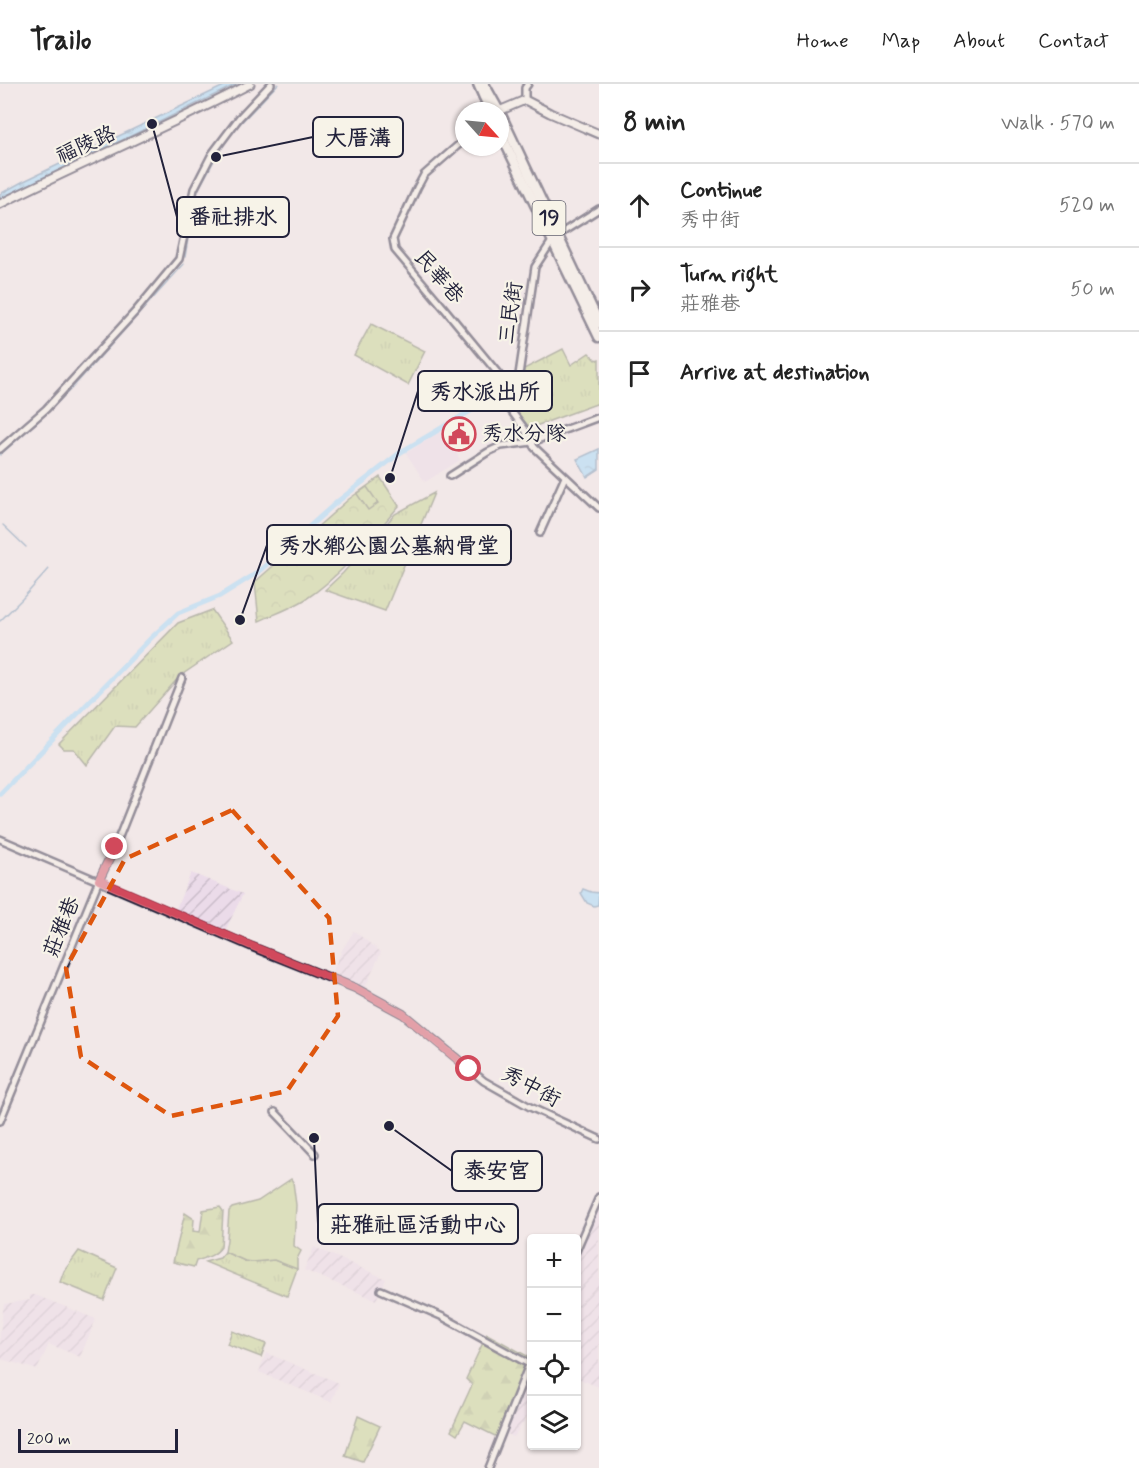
<!DOCTYPE html>
<meta charset="utf-8">
<style>
body{margin:0;font-family:Mynerve,"LXGW WenKai TC",sans-serif;background:#f2f2f2;color:#222}
.controls{position:absolute;right:18px;bottom:18px;display:grid;overflow:hidden;border-radius:6px;box-shadow:0 2px 4px #0004}
.controls button{width:54px;height:54px;display:grid;place-items:center;padding:0;border:0;border-bottom:2px solid #e0e0e0;background:#fff;color:#222;font:30px sans-serif}
.compass{position:absolute;left:455px;top:18px;width:54px;height:54px;border-radius:50%;background:#fff;box-shadow:0 2px 4px #0004;rotate:117deg}
.scale{position:absolute;left:18px;bottom:15px;width:160px;box-sizing:border-box;padding-left:6px;border:3px solid #22223b;border-top:0;font-size:16px;line-height:21px;white-space:nowrap;color:#22223b;-webkit-text-stroke:4px #f7f3e8;paint-order:stroke}
.stop{position:absolute;width:18px;height:18px;margin:-14px;border:4px solid #d1495b;border-radius:50%;background:#fff}
.stop.end{background:#d1495b;border-color:#fff;box-shadow:0 2px 6px #0008}
.list{margin:0;padding:0;list-style:none}
h2{display:flex;justify-content:space-between;align-items:center;height:78px;margin:0;padding:0 24px;font-size:26px}
h2 small{font-size:20px;font-weight:400;color:#767676}
.list li{display:grid;grid-template-columns:39px 1fr auto;gap:18px;align-items:center;box-sizing:border-box;height:84px;padding:0 24px;border-top:2px solid #e0e0e0}
.list b{display:block;font-size:22px;white-space:nowrap}
.list p{margin:0;font-size:20px;white-space:nowrap;color:#767676}
.list em{font-size:20px;font-style:normal;color:#767676}
.icon{flex:none;width:33px;height:33px;fill:none;stroke:currentColor;stroke-width:2;stroke-linecap:round;stroke-linejoin:round}
.map{position:relative;flex:none;width:599px;height:1384px;overflow:hidden}
header{display:flex;align-items:center;gap:36px;box-sizing:border-box;height:84px;padding:0 30px;background:#fff;border-bottom:2px solid #e0e0e0}
header strong{font-size:28px}
nav{display:flex;gap:33px;margin-inline-start:auto;font-size:21px}
main{display:flex}
aside{flex:1;background:#fff}
.map>svg:first-child{display:block}
.built{fill:#ebdbe9}
.industrial{fill:url(#industrial-furrows)}
.grass{fill:url(#grass-tufts);stroke:#727c62;stroke-width:1.5}
.forest{fill:url(#forest-firs);stroke:#727c62;stroke-width:1.5}
.park{fill:url(#park-crowns);stroke:#727c62;stroke-width:1.5}
.garden{fill:#c2d58a;stroke:#727c62;stroke-width:1.5}
.water{fill:url(#water-ripples);stroke:#6b90af;stroke-width:1.5}
.lines{fill:none;stroke-linecap:round;stroke-linejoin:round}
.stream{stroke:#6b90af;stroke-width:1.5}
.canal{stroke:#9bd9fc;stroke-width:5}
.minor-casing{stroke:#22223b;stroke-width:10}
.tertiary-casing{stroke:#22223b;stroke-width:11}
.primary-casing{stroke:#22223b;stroke-width:13}
.minor{stroke:#f7f3e8;stroke-width:5}
.tertiary{stroke:#f7f3e8;stroke-width:7}
.primary{stroke:#f7f3e8;stroke-width:8}
.route{stroke:#d1495b;stroke-width:8}
.marked{fill:none;stroke:#de560e;stroke-width:4.5;stroke-dasharray:12 8;stroke-linejoin:round}
.labels{text-anchor:middle;dominant-baseline:central;stroke-width:4.5;stroke-linejoin:round;paint-order:stroke}
.shield{fill:#f7f3e8;stroke:#62616f;stroke-width:1.5}
.shield-label{font-size:20px;font-weight:bold;fill:#22223b}
.street-label{font-size:21px;fill:#22223b;stroke:#f7f3e8}
.poi-label{font-size:21px;fill:#22223b;stroke:#f7f3e8;text-anchor:start}
.leader{fill:none;stroke:#22223b;stroke-width:2}
.callout-dot{fill:#22223b;stroke:#f7f3e8;stroke-width:2}
.callout{fill:#f7f3e8;stroke:#22223b;stroke-width:2}
.callout-label{font-size:22px;text-anchor:middle;font-weight:bold;fill:#22223b}
</style>
<header>
<strong>Trailo</strong>
<nav><a>Home</a><a>Map</a><a>About</a><a>Contact</a></nav>
</header>
<main>
<div class="map">
<svg width="599" height="1384" viewBox="0 0 599 1384">
<defs>
<pattern id="industrial-furrows" width="10" height="10" patternUnits="userSpaceOnUse" patternTransform="scale(1.5)"><rect width="10" height="10" fill="#ebdbe9"/><path d="M-1 1l2-2M0 10L10 0M9 11l2-2" fill="none" stroke="#c9bcc9"/></pattern>
<pattern id="grass-tufts" width="24" height="20" patternUnits="userSpaceOnUse" patternTransform="scale(1.5)"><rect width="24" height="20" fill="#c2d58a"/><path d="M3 7l-1-3M5 7V3M7 7l1-3M15 17l-1-3M17 17v-4M19 17l1-3" fill="none" stroke="#a6b778"/></pattern>
<pattern id="forest-firs" width="22" height="20" patternUnits="userSpaceOnUse" patternTransform="scale(1.5)"><rect width="22" height="20" fill="#c2d58a"/><path d="M5 1l3.5 6h-7zM16 11l3.5 6h-7z" fill="#a6b778"/></pattern>
<pattern id="park-crowns" width="20" height="18" patternUnits="userSpaceOnUse" patternTransform="scale(1.5)"><rect width="20" height="18" fill="#c2d58a"/><path d="M2 6a3 3 0 1 1 6 0M12 15a3 3 0 1 1 6 0" fill="none" stroke="#a6b778"/></pattern>
<pattern id="water-ripples" width="26" height="14" patternUnits="userSpaceOnUse" patternTransform="scale(1.5)"><rect width="26" height="14" fill="#9bd9fc"/><path d="M2 4q2-2 4 0t4 0M15 11q2-2 4 0t4 0" fill="none" stroke="#85bad9"/></pattern>
</defs>
<rect width="100%" height="100%" fill="#f2e8e8"/>
<filter id="ink" filterUnits="userSpaceOnUse"><feTurbulence type="fractalNoise" baseFrequency=".0167" numOctaves="2"/><feDisplacementMap in="SourceGraphic" scale="12" xChannelSelector="R" yChannelSelector="G"/><feConvolveMatrix kernelMatrix="1 2 1 2 8 2 1 2 1" color-interpolation-filters="sRGB"/></filter>
<g filter="url(#ink)">
<polygon class="built" points="444,345 460,376 425,398 406,369"/>
<g class="industrial">
<polygon points="191,789 243,810 225,847 175,827"/>
<polygon points="354,847 381,868 364,906 331,891 342,866"/>
<polygon points="599,1121 599,1303 577,1294 576,1176"/>
<polygon points="314,1163 386,1195 376,1216 304,1186"/>
<polygon points="30,1211 35,1211 96,1235 80,1273 49,1260 37,1286 19,1280 0,1275 0,1249 4,1220 30,1216"/>
<polygon points="266,1269 339,1299 331,1318 259,1288"/>
<polygon points="529,1293 531,1294 531,1326 514,1353 505,1349"/>
</g>
<g class="grass">
<polygon points="371,240 425,267 408,301 354,271"/>
<polygon points="563,265 571,281 589,269 596,276 599,275 599,319 530,344 515,326 514,321 522,304 524,285"/>
<polygon points="434,409 385,527 325,506 343,489 395,430"/>
<polygon points="212,526 233,556 180,592 135,643 115,642 87,681 74,665 64,665 59,660 178,539"/>
<polygon points="79,1167 117,1184 104,1216 60,1198 64,1187"/>
<polygon points="225,1168 245,1177 253,1178 274,1176 297,1185 287,1212 205,1178 220,1174"/>
<polygon points="232,1247 266,1260 261,1273 227,1260"/>
</g>
<g class="forest">
<path d="M220,1123l3,4 -2,36c-6,9 -16,11 -25,14l-2,6 -21,-5 12,-49 9,6 -1,12 7,1 3,-22z"/>
<polygon points="487,1250 531,1274 499,1354 465,1337 457,1351 451,1347 472,1301 466,1295"/>
<polygon points="358,1332 380,1342 363,1378 345,1372"/>
</g>
<path class="park" d="M380,393l19,29c-27,31 -59,71 -93,93 -14,9 -31,15 -47,22l-4,-39 94,-83z"/>
<g class="garden">
<polygon points="367,403 378,419 368,426 357,410"/>
<polygon points="291,1095 293,1098 296,1121 294,1162 301,1167 297,1175 297,1185 274,1176 253,1178 245,1177 225,1168 227,1156 229,1127 232,1124 258,1117"/>
</g>
<g class="water">
<polygon points="228,0 237,0 0,116 0,110 22,98"/>
<polygon points="599,365 599,385 587,393 577,375"/>
<polygon points="583,805 591,808 599,809 598,821 594,822 587,819 581,809"/>
</g>
<g class="lines">
<g class="stream">
<polyline points="185,173 195,112 216,73 233,47 278,0"/>
<polyline points="0,371 44,332 73,303 184,180"/>
<polyline points="3,441 26,463"/>
<polyline points="0,537 22,515 49,485"/>
</g>
<polyline class="canal" points="0,710 151,554 178,529 220,512 257,489 337,418 401,368 489,316 508,310"/>
<g class="minor-casing">
<g id="minor">
<polyline points="525,16 525,4 528,0"/>
<polyline points="464,56 424,91 417,104 393,155 395,166 444,224 510,304 509,320"/>
<polyline points="599,125 558,151 552,157 535,183 517,304 509,324 524,344 534,363 599,424"/>
<polyline points="0,365 46,325 135,228 179,175 194,105 212,70 239,34 271,0"/>
<polyline points="450,392 488,368 501,362 532,358 599,333"/>
<polyline points="540,449 565,393"/>
<polyline points="0,755 252,863 355,904 403,930 484,997 530,1023 599,1055"/>
<polyline points="275,1028 315,1070"/>
<polyline points="0,1037 99,796 115,763 182,594"/>
<polyline points="576,1167 599,1113"/>
<polyline points="381,1206 443,1233 529,1280"/>
<polyline points="488,1384 532,1273"/>
</g>
</g>
<g class="tertiary-casing">
<g id="tertiary">
<polyline points="499,27 525,16 550,29 599,50"/>
<path d="M0,120c83,-42 168,-77 250,-120"/>
</g>
</g>
<g class="primary-casing">
<g id="primary">
<polyline points="478,0 490,27"/>
<polyline points="484,0 499,27"/>
<polyline points="500,29 599,239"/>
<polyline points="500,48 599,253"/>
</g>
</g>
<use href="#minor" class="minor"/>
<use href="#tertiary" class="tertiary"/>
<use href="#primary" class="primary"/>
</g>
</g>
<g class="lines" filter="url(#ink)">
<polyline class="route" points="115,763 99,796 252,862 355,904 403,930 469,985"/>
</g>
<path d="M0 0H599V1384H0ZM232,726l97,108 9,98 -51,75 -116,25 -90,-59 -15,-89 59,-109z" fill="#f2e8e8" fill-opacity=".55" fill-rule="evenodd"/>
<path class="marked" d="M232,726l97,108 9,98 -51,75 -116,25 -90,-59 -15,-89 59,-109z"/>
<defs>
<g id="civic-ring" transform="scale(1.725)"><circle r="9.5" fill="#f7f3e8" stroke="#d1495b" stroke-width="1.5"/><path d="M-.6-6.5H3V-4.5H.6V-3L4-1V1h2V6H-6V1h2V-1L-.6-3ZM-1.2 2.5V6h2.4V2.5Z" fill="#d1495b"/></g>
</defs>
<g fill-rule="evenodd">
<use href="#civic-ring" x="459" y="350"/>
</g>
<g class="labels">
<rect class="shield" x="532.5" y="117" width="33" height="34" rx="4.5"/>
<g class="shield-label">
<text x="549" y="134">19</text>
</g>
<g class="street-label">
<text transform="translate(86 61) rotate(-24)">福陵路</text>
<text transform="translate(439 193) rotate(49)">民華巷</text>
<text transform="translate(511 229) rotate(-82)">三民街</text>
<text transform="translate(62 843) rotate(-68)">莊雅巷</text>
<text transform="translate(531 1003) rotate(28)">秀中街</text>
</g>
<g class="poi-label">
<text x="482" y="350">秀水分隊</text>
</g>
</g>
<path class="leader" d="M216 73L313 53M152 40L177 133M390 394L418 307M240 536L267 461M389 1042L452 1087M314 1054L318 1140"/>
<g class="callout-dot">
<circle cx="216" cy="73" r="6"/>
<circle cx="152" cy="40" r="6"/>
<circle cx="390" cy="394" r="6"/>
<circle cx="240" cy="536" r="6"/>
<circle cx="389" cy="1042" r="6"/>
<circle cx="314" cy="1054" r="6"/>
</g>
<g class="callout">
<rect x="313" y="33" width="90" height="40" rx="6"/>
<rect x="177" y="113" width="112" height="40" rx="6"/>
<rect x="418" y="287" width="134" height="40" rx="6"/>
<rect x="267" y="441" width="244" height="40" rx="6"/>
<rect x="452" y="1067" width="90" height="40" rx="6"/>
<rect x="318" y="1120" width="200" height="40" rx="6"/>
</g>
<g class="callout-label">
<text x="358" y="61">大厝溝</text>
<text x="233" y="140">番社排水</text>
<text x="485" y="315">秀水派出所</text>
<text x="389" y="469">秀水鄉公園公墓納骨堂</text>
<text x="497" y="1094">泰安宮</text>
<text x="418" y="1148">莊雅社區活動中心</text>
</g>
</svg>
<div class="controls">
<button>+</button>
<button>−</button>
<button><svg class="icon" aria-label="locate" viewBox="0 0 24 24"><circle cx="12" cy="12" r="6"/><path d="M12 2v4M12 18v4M2 12h4M18 12h4"/></svg></button>
<button><svg class="icon" aria-label="layers" viewBox="0 0 24 24"><path d="M12 4l9 5-9 5-9-5zM3 14l9 5 9-5"/></svg></button>
</div>
<svg class="compass" viewBox="-18 -18 36 36"><path d="M0-13l5 13h-10z" fill="#e53935"/><path d="M0 13l5-13h-10z" fill="#767676"/></svg>
<div class="scale">200 m</div>
<div class="stop" style="left:469px;top:985px"></div>
<div class="stop end" style="left:115px;top:763px"></div>
</div>
<aside>
<h2>8 min<small>Walk · 570 m</small></h2>
<ul class="list">
<li><svg class="icon" aria-label="ahead" viewBox="0 0 24 24"><path d="M12 20V5M6 11l6-6 6 6"/></svg><div><b>Continue</b><p>秀中街</p></div><em>520 m</em></li>
<li><svg class="icon" aria-label="right" viewBox="0 0 24 24"><path d="M7 20v-9h11M14 6l5 5-5 5"/></svg><div><b>Turn right</b><p>莊雅巷</p></div><em>50 m</em></li>
<li><svg class="icon" aria-label="arrive" viewBox="0 0 24 24"><path d="M6 21V4h12l-3 4 3 4H6"/></svg><div><b>Arrive at destination</b></div></li>
</ul>
</aside>
</main>
